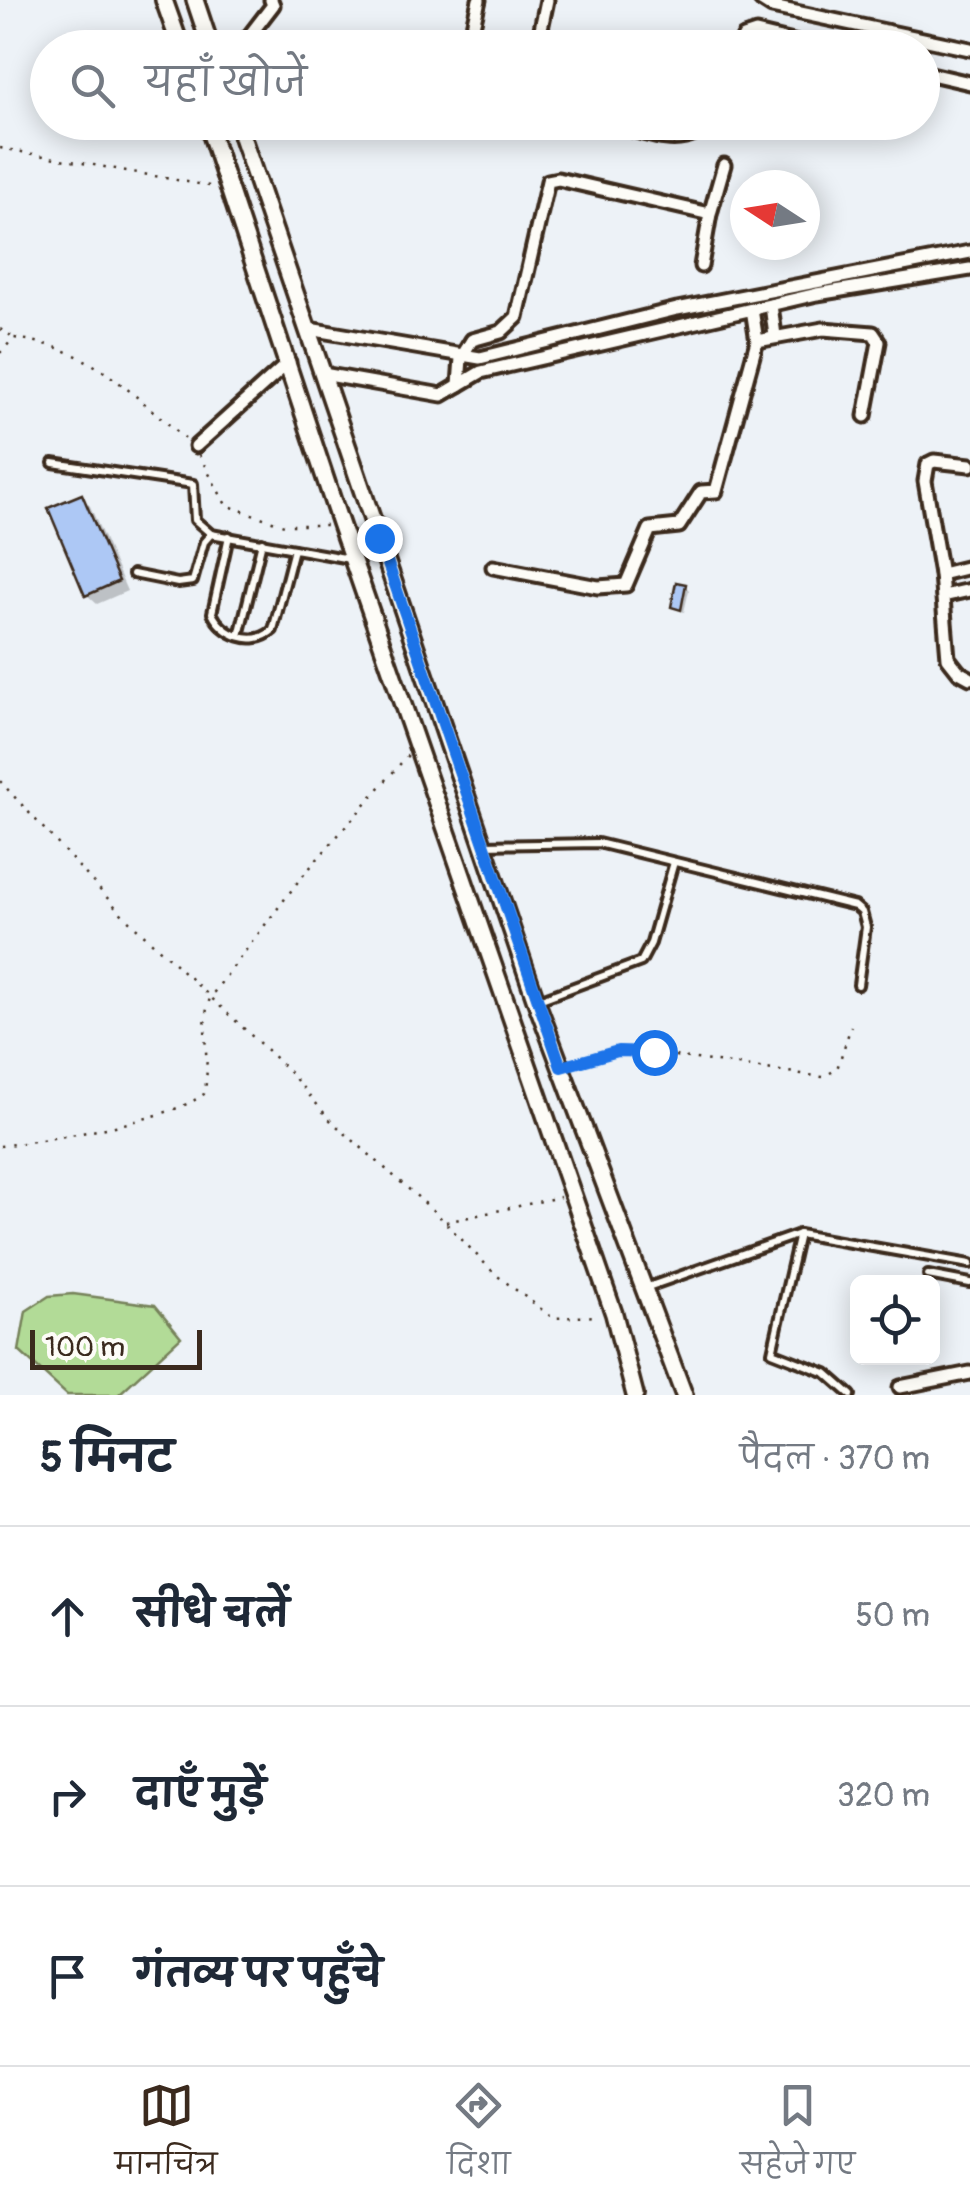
<!DOCTYPE html>
<html lang="hi">
<meta charset="utf-8">
<style>
body{margin:0;font-family:Pangolin,"Playpen Sans Deva",sans-serif;background:#f2f2f3;color:#1f2937}
.controls{position:absolute;right:30px;bottom:30px;display:grid;overflow:hidden;border-radius:15px;box-shadow:0 5px 25px #0003}
.controls button{width:90px;height:90px;display:grid;place-items:center;padding:0;border:0;border-bottom:2px solid #e0e1e3;background:#fff;color:#1f2937;font:50px sans-serif}
.compass{position:absolute;left:730px;top:170px;width:90px;height:90px;border-radius:50%;background:#fff;box-shadow:0 5px 25px #0003;rotate:282deg}
.scale{position:absolute;left:30px;bottom:25px;width:172px;box-sizing:border-box;padding-left:10px;border:5px solid #3b2a1e;border-top:0;font-size:28px;line-height:35px;white-space:nowrap;color:#3b2a1e;-webkit-text-stroke:8px #fdfcf7;paint-order:stroke}
.stop{position:absolute;width:30px;height:30px;margin:-22px;border:8px solid #1a73e8;border-radius:50%;background:#fff}
.stop.end{background:#1a73e8;border-color:#fff;box-shadow:0 2px 10px #0008}
.list{margin:0;padding:0;list-style:none}
h2{display:flex;justify-content:space-between;align-items:center;height:130px;margin:0;padding:0 40px;font-size:42px}
h2 small{font-size:32px;font-weight:400;color:#747a83}
.list li{display:grid;grid-template-columns:65px 1fr auto;gap:30px;align-items:center;box-sizing:border-box;height:180px;padding:0 40px;border-top:2px solid #e0e1e3}
.list b{display:block;font-size:38px;white-space:nowrap}
.list em{font-size:32px;font-style:normal;color:#747a83}
.icon{flex:none;width:55px;height:55px;fill:none;stroke:currentColor;stroke-width:2;stroke-linecap:round;stroke-linejoin:round}
.map{position:relative;flex:none;width:970px;height:1395px;overflow:hidden}
.search{position:absolute;background:#fff;box-shadow:0 5px 25px #0003;left:30px;right:30px;top:30px;height:110px;display:flex;align-items:center;gap:25px;box-sizing:border-box;padding:0 35px;border-radius:55px;color:#747a83;font-size:38px}
.sheet{height:670px;background:#fff}
nav{display:flex;justify-content:space-around;align-items:center;box-sizing:border-box;height:140px;border-top:2px solid #e0e1e3;background:#fff;font-size:28px;color:#747a83}
nav a{display:grid;justify-items:center;gap:5px}
nav .on{color:#3b2a1e}
.map>svg:first-child{display:block}
.green{fill:#b2db97;stroke:#76825a;stroke-width:2.5}
.shadow{fill:#0003}
.building{fill:#adc8f5;stroke:#3b2a1e;stroke-width:2.5}
.lines{fill:none;stroke-linecap:round;stroke-linejoin:round}
.lane-casing{stroke:#3b2a1e;stroke-width:14}
.street-casing{stroke:#3b2a1e;stroke-width:19}
.secondary-casing{stroke:#3b2a1e;stroke-width:22}
.path{stroke:#3b2a1e;stroke-width:2.5;stroke-dasharray:2.5 8;stroke-linecap:butt}
.lane{stroke:#fdfcf7;stroke-width:6}
.street{stroke:#fdfcf7;stroke-width:11}
.secondary{stroke:#fdfcf7;stroke-width:15}
.route{stroke:#1a73e8;stroke-width:12}
</style>
<div class="map">
<svg width="970" height="1395" viewBox="0 0 970 1395">
<rect width="100%" height="100%" fill="#edf2f7"/>
<filter id="ink" filterUnits="userSpaceOnUse"><feTurbulence type="fractalNoise" baseFrequency=".01" numOctaves="2"/><feDisplacementMap in="SourceGraphic" scale="20" xChannelSelector="R" yChannelSelector="G"/><feConvolveMatrix kernelMatrix="1 2 1 2 8 2 1 2 1" color-interpolation-filters="sRGB"/></filter>
<g filter="url(#ink)">
<polygon class="green" points="73,1294 155,1305 181,1337 118,1395 67,1395 19,1351 26,1311 49,1296"/>
<g class="shadow">
<polygon points="81,497 90,506 127,591 97,604 87,595"/>
<polygon points="685,586 689,590 684,612 673,607"/>
</g>
<g class="building">
<polygon points="82,494 119,581 85,596 48,508"/>
<polygon points="676,582 686,584 681,610 671,607"/>
</g>
<g class="lines">
<g class="lane-casing">
<g id="lane">
<polyline points="53,463 193,484 195,520 210,533"/>
<path d="M229,536l-17,77c10,22 41,35 61,17l21,-81"/>
<polyline points="133,574 178,583 193,581 204,542 211,534 350,559"/>
<polyline points="239,636 262,542"/>
<polyline points="485,845 598,843 855,906 862,912 866,927 858,985"/>
<polyline points="536,1001 641,962 651,943 674,862"/>
<polyline points="799,1234 772,1352 826,1373 851,1395"/>
<polyline points="928,1275 970,1283"/>
<polyline points="645,1288 799,1234 970,1264"/>
</g>
</g>
<g class="street-casing">
<g id="street">
<polyline points="761,0 772,7 970,49"/>
<polyline points="240,48 273,5 271,0"/>
<polyline points="468,48 479,0"/>
<polyline points="537,48 547,0"/>
<polyline points="739,48 744,37 756,33 818,48"/>
<polyline points="922,72 970,83"/>
<path d="M608,122c31,9 77,32 100,0"/>
<polyline points="701,266 710,214"/>
<polyline points="771,305 775,336"/>
<polyline points="309,329 480,358 677,309 970,252"/>
<polyline points="757,341 823,329 873,333 879,342 865,416"/>
<polyline points="323,374 442,395 481,372 817,294 970,269"/>
<polyline points="459,385 461,358 472,340 501,332 517,317 548,181 558,179 710,214 724,165"/>
<polyline points="196,446 289,362"/>
<polyline points="970,465 934,461 928,464 925,481 941,574 948,658 959,672 970,678"/>
<polyline points="493,567 598,587 626,585 650,529 679,526 701,492 716,491 757,341 752,309"/>
<polyline points="941,574 970,567"/>
<polyline points="943,596 970,590"/>
<polyline points="900,1387 970,1373"/>
</g>
</g>
<g class="secondary-casing">
<g id="secondary">
<polyline points="164,0 181,48"/>
<polyline points="195,0 211,48"/>
<polyline points="207,122 340,523 614,1314 635,1395"/>
<polyline points="237,122 536,1001 684,1395"/>
</g>
</g>
<g class="path">
<polyline points="0,148 215,187"/>
<polyline points="0,329 13,337"/>
<path d="M0,353l14,-15c79,10 112,52 171,100"/>
<polyline points="199,455 226,505 284,525 328,525"/>
<polyline points="0,781 123,915 287,1069 331,1121 436,1213 495,1274 553,1318 598,1316"/>
<polyline points="572,1064 632,1050 823,1077 837,1069 851,1026"/>
<path d="M0,1146c46,-6 170,-25 204,-52 8,-32 -6,-69 7,-98l89,-117 108,-124"/>
<polyline points="446,1222 560,1197"/>
</g>
<use href="#lane" class="lane"/>
<use href="#street" class="street"/>
<use href="#secondary" class="secondary"/>
</g>
</g>
<g class="lines" filter="url(#ink)">
<polyline class="route" points="379,538 561,1067 618,1051 654,1052"/>
</g>
</svg>
<div class="controls">
<button><svg class="icon" aria-label="locate" viewBox="0 0 24 24"><circle cx="12" cy="12" r="6"/><path d="M12 2v4M12 18v4M2 12h4M18 12h4"/></svg></button>
</div>
<svg class="compass" viewBox="-18 -18 36 36"><path d="M0-13l5 13h-10z" fill="#e53935"/><path d="M0 13l5-13h-10z" fill="#747a83"/></svg>
<div class="scale">100 m</div>
<div class="stop" style="left:654px;top:1052px"></div>
<div class="stop end" style="left:379px;top:538px"></div>
<div class="search"><svg class="icon" aria-label="search" viewBox="0 0 24 24"><circle cx="10" cy="10" r="6"/><path d="M15 15l6 6"/></svg>यहाँ खोजें</div>
</div>
<section class="sheet">
<h2>5 मिनट<small>पैदल · 370 m</small></h2>
<ul class="list">
<li><svg class="icon" aria-label="ahead" viewBox="0 0 24 24"><path d="M12 20V5M6 11l6-6 6 6"/></svg><div><b>सीधे चलें</b></div><em>50 m</em></li>
<li><svg class="icon" aria-label="right" viewBox="0 0 24 24"><path d="M7 20v-9h11M14 6l5 5-5 5"/></svg><div><b>दाएँ मुड़ें</b></div><em>320 m</em></li>
<li><svg class="icon" aria-label="arrive" viewBox="0 0 24 24"><path d="M6 21V4h12l-3 4 3 4H6"/></svg><div><b>गंतव्य पर पहुँचे</b></div></li>
</ul>
</section>
<nav>
<a class="on"><svg class="icon" aria-label="map" viewBox="0 0 24 24"><path d="M3 6l6-2 6 2 6-2v14l-6 2-6-2-6 2zM9 4v14M15 6v14"/></svg>मानचित्र</a>
<a><svg class="icon" aria-label="directions" viewBox="0 0 24 24"><path d="M12 3l9 9-9 9-9-9zM9 14v-3h6M13 9l2 2-2 2"/></svg>दिशा</a>
<a><svg class="icon" aria-label="saved" viewBox="0 0 24 24"><path d="M7 4h10v16l-5-4-5 4z"/></svg>सहेजे गए</a>
</nav>
